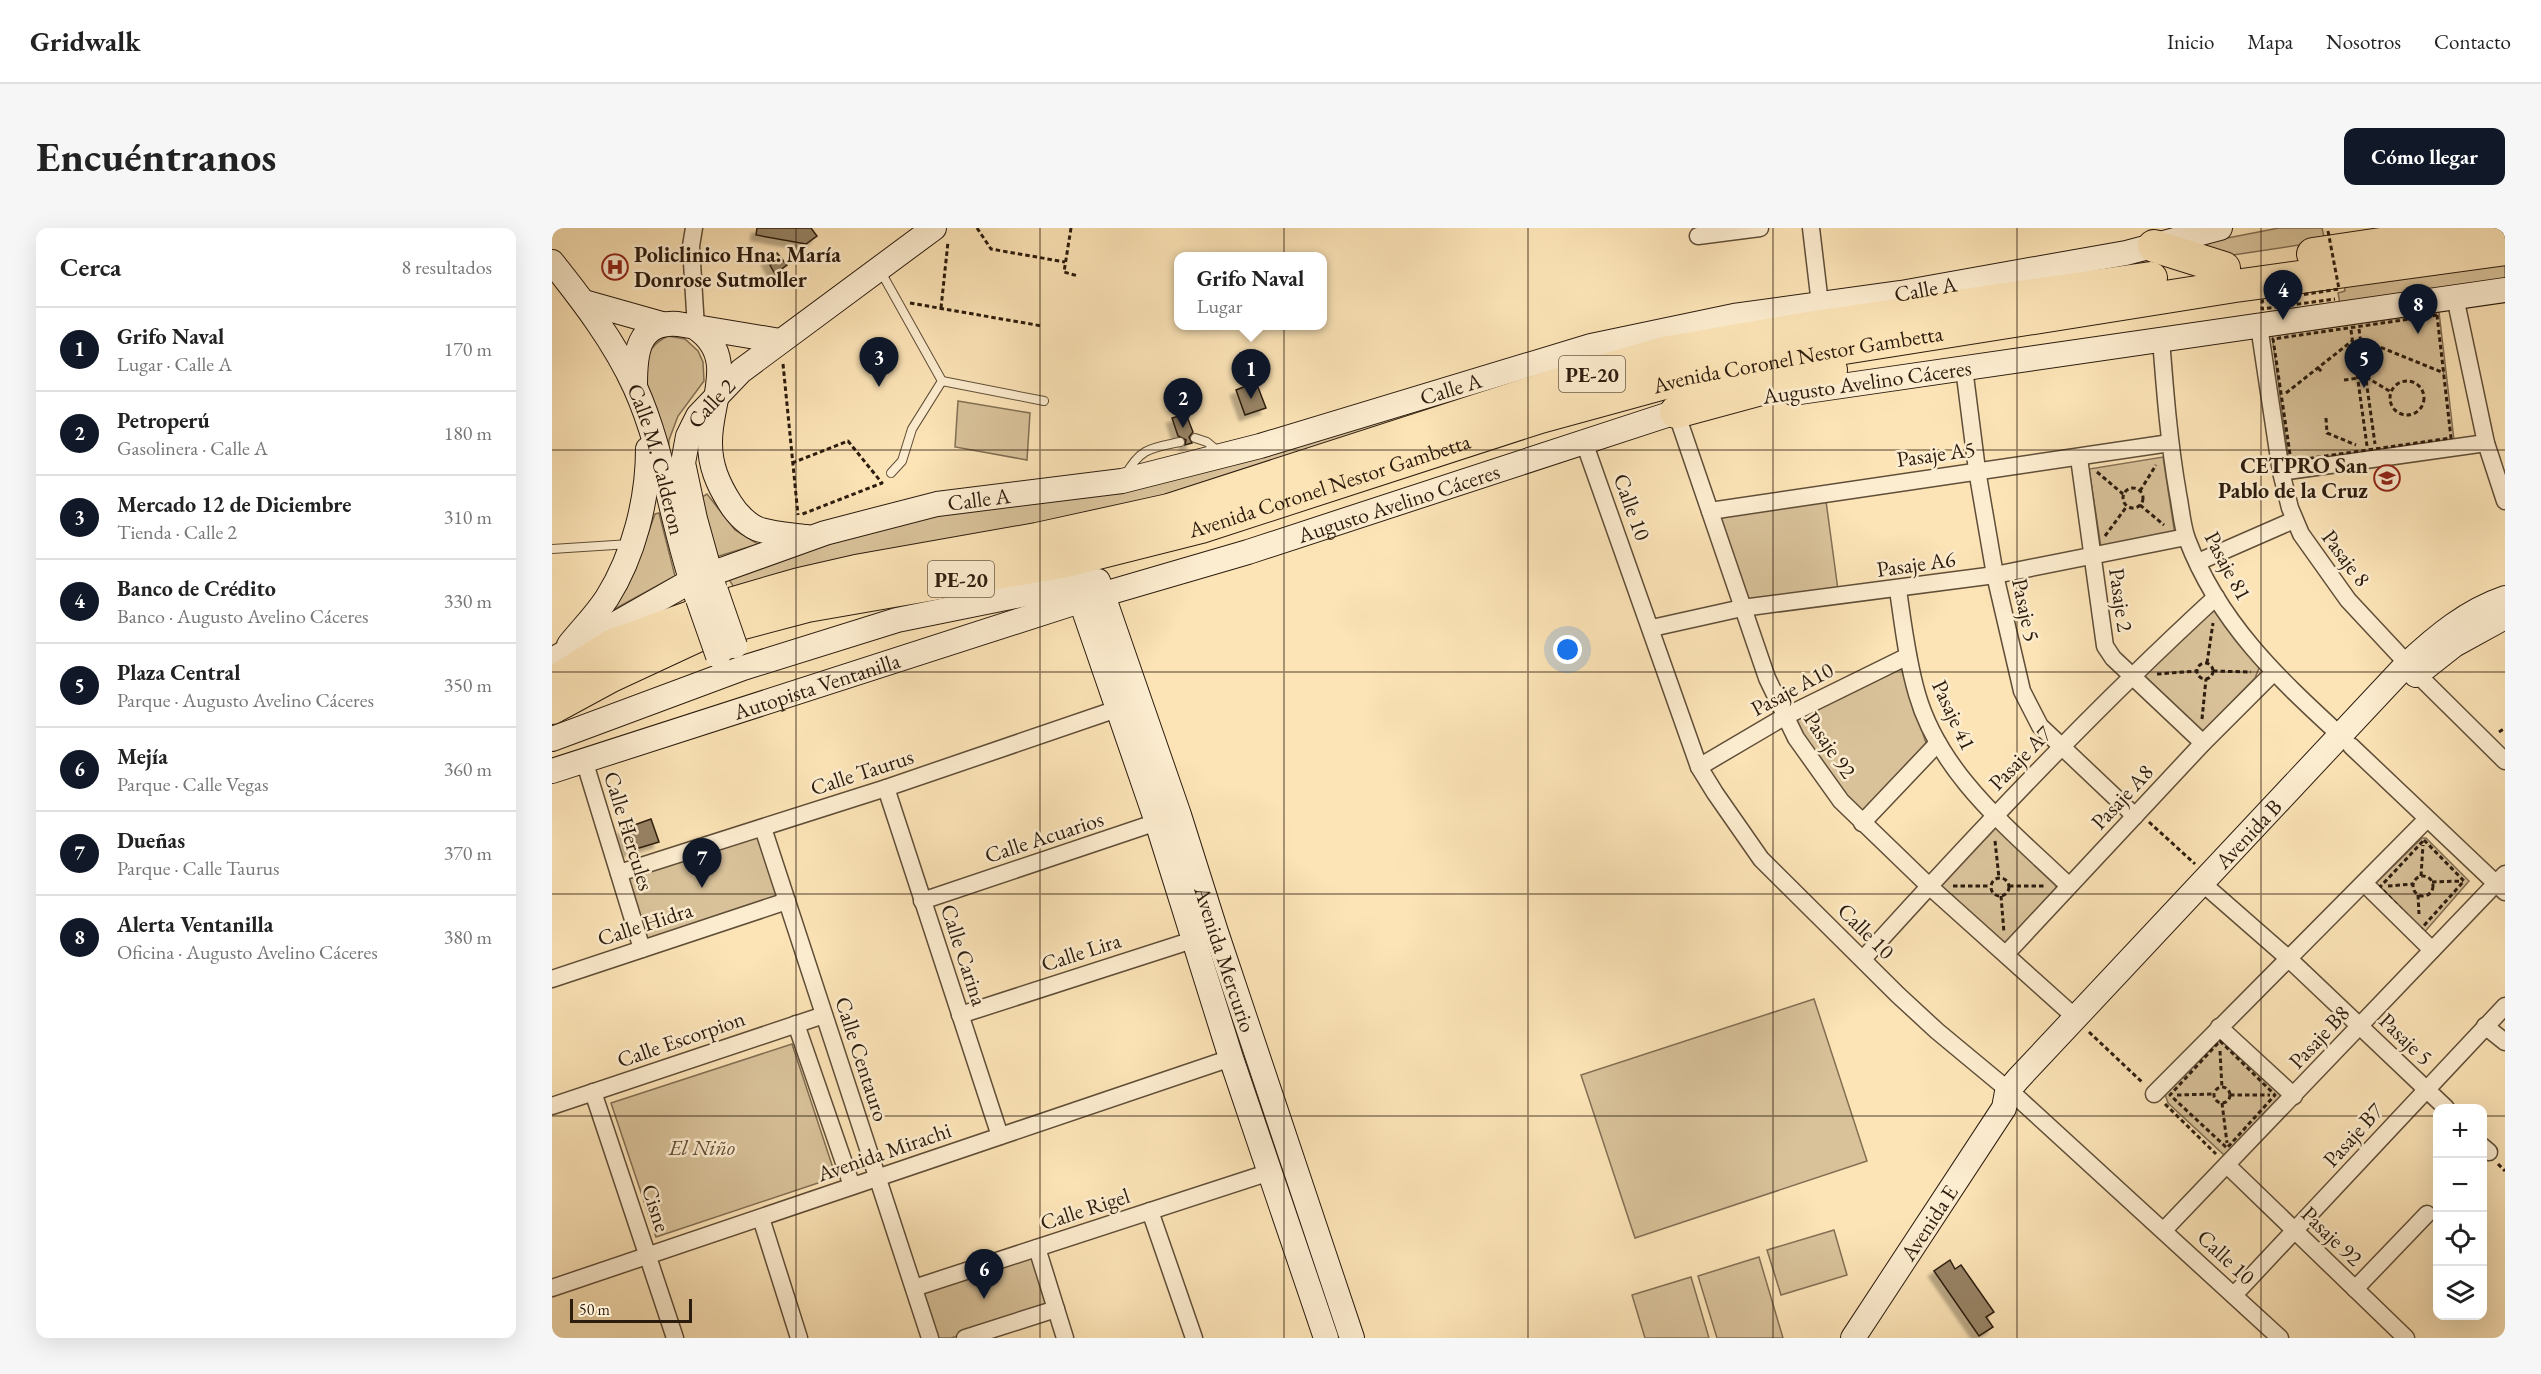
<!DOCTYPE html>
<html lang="es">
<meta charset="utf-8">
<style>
body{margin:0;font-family:"EB Garamond",serif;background:#f6f6f6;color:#222}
.controls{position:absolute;right:18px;bottom:18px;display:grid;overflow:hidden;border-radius:12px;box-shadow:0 6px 24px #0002}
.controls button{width:54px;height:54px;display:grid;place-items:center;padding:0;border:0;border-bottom:2px solid #e0e0e0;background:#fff;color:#222;font:30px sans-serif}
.scale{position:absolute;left:18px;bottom:15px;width:122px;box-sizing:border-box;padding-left:6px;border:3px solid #2c1c0e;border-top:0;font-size:16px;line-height:21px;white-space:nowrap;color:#2c1c0e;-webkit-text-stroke:4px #fdedd0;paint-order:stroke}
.you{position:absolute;left:1016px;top:422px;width:21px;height:21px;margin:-15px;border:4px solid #fff;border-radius:50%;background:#1a73e8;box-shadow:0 0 0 9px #1a73e833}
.badge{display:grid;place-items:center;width:39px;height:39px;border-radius:50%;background:#111827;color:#fff;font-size:20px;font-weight:700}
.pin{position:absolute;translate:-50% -50px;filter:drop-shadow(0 2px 3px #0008)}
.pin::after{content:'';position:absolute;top:32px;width:21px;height:18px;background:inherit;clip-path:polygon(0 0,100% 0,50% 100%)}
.popup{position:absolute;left:622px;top:24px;width:153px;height:78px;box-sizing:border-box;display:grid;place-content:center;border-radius:12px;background:#fff;filter:drop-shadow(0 2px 4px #0005);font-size:20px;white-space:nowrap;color:#767676}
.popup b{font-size:22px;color:#222}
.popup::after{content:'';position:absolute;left:50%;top:100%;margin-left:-12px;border:12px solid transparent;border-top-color:#fff}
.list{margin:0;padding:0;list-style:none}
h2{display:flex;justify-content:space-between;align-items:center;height:78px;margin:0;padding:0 24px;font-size:26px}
h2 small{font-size:20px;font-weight:400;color:#767676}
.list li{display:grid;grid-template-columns:39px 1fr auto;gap:18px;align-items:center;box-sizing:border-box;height:84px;padding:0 24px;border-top:2px solid #e0e0e0}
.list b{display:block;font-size:22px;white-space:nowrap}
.list p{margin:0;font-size:20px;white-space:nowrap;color:#767676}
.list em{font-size:20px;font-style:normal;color:#767676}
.icon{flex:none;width:33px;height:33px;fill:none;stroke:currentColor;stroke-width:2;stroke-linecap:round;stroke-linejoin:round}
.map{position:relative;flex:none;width:1953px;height:1110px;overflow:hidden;border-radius:12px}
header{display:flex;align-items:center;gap:36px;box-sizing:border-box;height:84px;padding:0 30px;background:#fff;border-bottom:2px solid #e0e0e0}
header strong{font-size:28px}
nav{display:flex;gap:33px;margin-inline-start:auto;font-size:21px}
.intro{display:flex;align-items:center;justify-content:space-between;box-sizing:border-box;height:144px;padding:0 36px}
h1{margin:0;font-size:42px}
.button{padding:15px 27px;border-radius:12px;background:#111827;color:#fff;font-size:21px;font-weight:700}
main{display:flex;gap:36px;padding:0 36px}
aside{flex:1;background:#fff;border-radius:12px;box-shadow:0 6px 24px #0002}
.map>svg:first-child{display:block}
.green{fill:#d9c29a;stroke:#826f54;stroke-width:1.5}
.building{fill:#988466;stroke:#2c1c0e;stroke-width:1.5;filter:url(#shadow)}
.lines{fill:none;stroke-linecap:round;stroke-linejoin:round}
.lane-casing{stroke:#604e38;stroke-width:10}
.street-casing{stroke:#604e38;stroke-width:19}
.secondary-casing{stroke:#2c1c0e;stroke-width:26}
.highway-casing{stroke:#2c1c0e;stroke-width:34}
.path{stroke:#2c1c0e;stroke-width:3;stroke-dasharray:4.5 3;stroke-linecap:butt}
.lane{stroke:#fdedd0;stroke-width:8}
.street{stroke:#fdedd0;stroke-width:16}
.secondary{stroke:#fdedd0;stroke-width:24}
.highway{stroke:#fce4b7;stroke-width:32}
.secondary-bridge-casing{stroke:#2c1c0e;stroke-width:26;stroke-linecap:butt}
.path-bridge{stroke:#2c1c0e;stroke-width:3;stroke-dasharray:4.5 3;stroke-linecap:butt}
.secondary-bridge{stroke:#fdedd0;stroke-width:24}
.grid{fill:none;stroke:#2c1c0e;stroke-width:1.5;stroke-opacity:0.55}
.labels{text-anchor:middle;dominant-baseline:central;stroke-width:5;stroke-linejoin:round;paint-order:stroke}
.shield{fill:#fdedd0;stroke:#6b5b48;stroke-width:1.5}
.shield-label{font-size:21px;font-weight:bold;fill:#2c1c0e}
.poi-label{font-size:22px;font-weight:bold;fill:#2c1c0e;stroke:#fdedd0;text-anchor:start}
.street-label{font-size:22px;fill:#2c1c0e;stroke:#fdedd0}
.park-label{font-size:22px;font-style:italic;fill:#604e38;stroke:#fdedd0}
</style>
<header>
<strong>Gridwalk</strong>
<nav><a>Inicio</a><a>Mapa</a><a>Nosotros</a><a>Contacto</a></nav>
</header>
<div class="intro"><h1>Encuéntranos</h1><a class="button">Cómo llegar</a></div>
<main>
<aside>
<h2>Cerca<small>8 resultados</small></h2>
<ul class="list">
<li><span class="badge">1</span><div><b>Grifo Naval</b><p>Lugar · Calle A</p></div><em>170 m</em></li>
<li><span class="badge">2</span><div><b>Petroperú</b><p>Gasolinera · Calle A</p></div><em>180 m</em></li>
<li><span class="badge">3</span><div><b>Mercado 12 de Diciembre</b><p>Tienda · Calle 2</p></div><em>310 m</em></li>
<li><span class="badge">4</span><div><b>Banco de Crédito</b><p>Banco · Augusto Avelino Cáceres</p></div><em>330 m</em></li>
<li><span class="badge">5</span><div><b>Plaza Central</b><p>Parque · Augusto Avelino Cáceres</p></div><em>350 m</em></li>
<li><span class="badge">6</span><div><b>Mejía</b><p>Parque · Calle Vegas</p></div><em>360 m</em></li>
<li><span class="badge">7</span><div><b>Dueñas</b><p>Parque · Calle Taurus</p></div><em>370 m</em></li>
<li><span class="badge">8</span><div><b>Alerta Ventanilla</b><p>Oficina · Augusto Avelino Cáceres</p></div><em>380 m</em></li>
</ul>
</aside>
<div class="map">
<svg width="1953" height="1110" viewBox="0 0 1953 1110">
<defs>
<filter id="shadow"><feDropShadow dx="-5.5" dy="5.5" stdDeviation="1.5" flood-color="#0004"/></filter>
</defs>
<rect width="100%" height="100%" fill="#fce4b7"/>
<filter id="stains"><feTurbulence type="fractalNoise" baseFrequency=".00333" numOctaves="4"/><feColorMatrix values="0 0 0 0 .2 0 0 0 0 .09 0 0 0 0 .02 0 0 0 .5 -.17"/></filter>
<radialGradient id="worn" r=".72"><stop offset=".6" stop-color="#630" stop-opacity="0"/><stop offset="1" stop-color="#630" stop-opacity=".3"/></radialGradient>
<g class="green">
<polygon points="1727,0 1770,0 1773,13 1668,29 1634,18"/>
<polygon points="1585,31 1619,36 1503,55 652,255 580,276 183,361 176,350 338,296 404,285 976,143"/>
<polygon points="1953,34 1953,52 1788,76 1786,65 1793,63 1792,57"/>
<polygon points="1887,84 1902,212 1737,235 1720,108"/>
<path d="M116,108l17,3 13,12 5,11 1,19 -26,35 -9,24 -1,30 -25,-103c5,-15 10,-24 25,-31z"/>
<polygon points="406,173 478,185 475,232 403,219"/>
<polygon points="1611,229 1623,307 1549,319 1537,241"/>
<polygon points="155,266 183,302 206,316 164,329 150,269"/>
<polygon points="1274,273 1286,362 1191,374 1163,289"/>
<polygon points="107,285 123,348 61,382 82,344 103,286"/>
<polygon points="1658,380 1665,380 1707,440 1703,450 1651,503 1645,502 1593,452 1592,445"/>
<polygon points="1348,436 1374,515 1312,583 1303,584 1239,493"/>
<polygon points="1444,596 1504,653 1504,663 1456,715 1447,714 1387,657"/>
<polygon points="211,600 229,675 95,720 71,644"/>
<polygon points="1870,610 1874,610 1917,653 1870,707 1823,662 1824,655"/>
<polygon points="1262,771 1315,933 1083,1010 1029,847"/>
<polygon points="1671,807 1728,861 1730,870 1679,927 1671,926 1616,875 1612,863"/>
<polygon points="240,816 284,949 104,1009 59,875"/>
<polygon points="1282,1002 1295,1047 1229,1067 1215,1022"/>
<polygon points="482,1025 498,1080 399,1110 382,1110 366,1062"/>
<polygon points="1207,1029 1231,1110 1165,1110 1146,1048"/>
<polygon points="1139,1049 1157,1110 1093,1110 1080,1067"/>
</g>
<g class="building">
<polygon points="205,0 259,0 265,8 254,16 204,7"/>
<polygon points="225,25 235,37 223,46 215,32"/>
<polygon points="704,154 714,180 693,187 684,162"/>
<polygon points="634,186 641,204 637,209 640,215 633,217 634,212 626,208 620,190"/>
<polygon points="99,591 107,614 77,623 71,601"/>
<polygon points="1398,1032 1403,1041 1409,1037 1442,1084 1434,1089 1441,1099 1427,1108 1382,1043"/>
</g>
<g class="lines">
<g class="lane-casing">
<g id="lane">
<polyline points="329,44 390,153 360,201 350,233 339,245"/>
<polyline points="390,153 492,173"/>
<polyline points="643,210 655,214 667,224"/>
<path d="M573,248c15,-28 26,-28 55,-34"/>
<polyline points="0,321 78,316"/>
</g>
</g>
<g class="street-casing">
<g id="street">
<polyline points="142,0 139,18 144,100"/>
<polyline points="1259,0 1268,76"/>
<polyline points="1146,8 1208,0"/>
<polyline points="1903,69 1934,215 1953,273"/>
<polyline points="1707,98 1729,244 1738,280 1749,306 1796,372 1865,446 1953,533"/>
<path d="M1609,111c4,52 8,104 17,155 3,15 4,32 9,45 32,84 90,138 154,197"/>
<polyline points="1412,140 1425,242 1443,347 1470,463 1488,498 1583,588"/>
<polyline points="1124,184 1215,450 1244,510 1289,573 1377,658 1524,790"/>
<polyline points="1032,214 1147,539 1163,565 1209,631 1346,767 1385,803 1467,871 1728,1110"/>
<polyline points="1527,230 1553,418 1561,430 1651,515"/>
<polyline points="1729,244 1934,215"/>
<polyline points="1158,283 1618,215"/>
<polyline points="1646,334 1742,292"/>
<path d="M1346,362c5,34 9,70 19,104 23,81 94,136 152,192"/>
<polyline points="1100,400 1190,380 1443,347 1634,309"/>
<polyline points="1799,518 1953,664"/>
<polyline points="32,532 90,721"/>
<polyline points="1147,539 1232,489 1356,428"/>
<polyline points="334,560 448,908"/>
<polyline points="1310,595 1386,515"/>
<polyline points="211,600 378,1110"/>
<polyline points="67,645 334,560 565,481"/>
<polyline points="1649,654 1736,730 1894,880"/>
<polyline points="1812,655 1880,722"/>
<polyline points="370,673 614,591"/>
<polyline points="1454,726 1651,515 1721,445"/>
<path d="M1311,731c113,-125 229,-248 353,-362"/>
<polyline points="0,751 235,673"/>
<polyline points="408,787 650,709"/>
<polyline points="244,796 300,958"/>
<polyline points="1933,798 1953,814"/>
<polyline points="1667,799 1742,868"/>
<polyline points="41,864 123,1110"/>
<polyline points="1602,866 1875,591"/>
<polyline points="0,878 272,787"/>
<polyline points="1930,918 1937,924"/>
<polyline points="1676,938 1854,1110"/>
<polyline points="598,983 642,1110"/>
<polyline points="209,990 247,1110"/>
<polyline points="1612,1002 1953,646"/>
<polyline points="485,1020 513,1110"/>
<polyline points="0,1060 679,830"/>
<polyline points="362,1060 718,944"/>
<polyline points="1803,1061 1875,986"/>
<polyline points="1682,1067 1953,778"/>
<polyline points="413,1110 504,1081"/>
</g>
</g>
<g class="secondary-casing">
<g id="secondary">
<path id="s1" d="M0,34c31,39 62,79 83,125 30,66 37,142 62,210"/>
<polyline points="32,74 110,96"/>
<path d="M144,100c43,29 13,75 14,115 0,23 8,41 20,60 6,10 19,24 31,27 14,4 30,5 45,7"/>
<path d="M83,157c0,-31 2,-64 43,-61l102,17"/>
<polyline points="1241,165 1953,62"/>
<path id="s2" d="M546,353l81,234 37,117 136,406"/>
<polyline points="523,356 605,594 679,830 774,1110"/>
<path id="s3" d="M162,359l-19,-68 -12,-56 5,-27 10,-20 43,-45 193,-143"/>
<path d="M17,417c12,-15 27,-30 38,-47 27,-43 41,-99 41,-149"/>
<path id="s4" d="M0,432l139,-79 134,-48 112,-29 185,-23 138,-35 331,-100 143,-30 167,-23 174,-31 51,-9 94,-25"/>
<polyline points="1864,447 1902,417 1953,389"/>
<polyline points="0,511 191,440 345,392 538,353"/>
<path id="s5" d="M0,543l528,-170 168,-49 428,-140 17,-3"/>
<path id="s6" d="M1301,1110l151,-230 3,-16 11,-13 390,-416c29,-27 59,-52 97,-65"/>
</g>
</g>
<g class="highway-casing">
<g id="highway">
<polyline points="1602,18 1672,40"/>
<polyline points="1761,26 1938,0"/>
<polyline points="1124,184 1279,142"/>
<polyline points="0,456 61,417 161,381 247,356 304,343 485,311 617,282 1019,152 1111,125 1262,99 1599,50"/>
<path id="s7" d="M0,480l59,-32 86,-40 23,-7 87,-23 259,-45 135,-34 339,-110 146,-40 158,-29 391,-62 270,-37"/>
</g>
</g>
<g class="path">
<polyline points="425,0 439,21 513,34"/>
<polyline points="519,0 512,44 526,48"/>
<polyline points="358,75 490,98"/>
<polyline points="389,80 396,14"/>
<polygon points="1885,87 1899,210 1739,233 1721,111"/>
<polyline points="1807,101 1823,216"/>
<polyline points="1799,102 1815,218"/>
<polyline points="1808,111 1892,145"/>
<polyline points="231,136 246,287"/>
<polyline points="1766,140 1771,145"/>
<polyline points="1792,152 1814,149 1839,164"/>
<circle cx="1855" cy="170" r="17"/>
<polyline points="1734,165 1800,113"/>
<polyline points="1774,190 1775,205 1804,217"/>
<polyline points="240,235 296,213 330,255 248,287"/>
<polyline points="1545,244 1571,266"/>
<circle cx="1581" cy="270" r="10"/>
<polyline points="1588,263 1604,237"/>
<polyline points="1588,277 1612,297"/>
<polyline points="1553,308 1575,278"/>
<circle cx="1653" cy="443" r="8"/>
<polyline points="1655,435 1661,395"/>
<polyline points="1661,443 1699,444"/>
<polyline points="1605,446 1645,443"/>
<polyline points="1650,491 1654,451"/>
<polyline points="1947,504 1953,500"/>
<polyline points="1597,594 1643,636"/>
<polygon points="1872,612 1912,653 1868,702 1828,659"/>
<polyline points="1443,613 1447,650"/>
<polyline points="1869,648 1871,617"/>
<circle cx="1871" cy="658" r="10"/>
<circle cx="1448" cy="659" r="9"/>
<polyline points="1880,654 1911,653"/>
<polyline points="1401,658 1438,658"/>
<polyline points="1457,658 1494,658"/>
<polyline points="1836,658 1861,656"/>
<polyline points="1866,667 1867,686"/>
<polyline points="1449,668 1452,705"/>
<polyline points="1537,804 1591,855"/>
<polygon points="1668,813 1723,867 1675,920 1618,867"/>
<polyline points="1668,823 1670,860"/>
<circle cx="1670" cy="867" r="8"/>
<polyline points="1625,867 1662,866"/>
<polyline points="1678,867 1718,867"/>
<polyline points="1670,875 1675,915"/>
<polyline points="1613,876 1664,926"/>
<polyline points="1946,936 1953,943"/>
</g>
<use href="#lane" class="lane"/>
<use href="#street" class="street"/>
<use href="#secondary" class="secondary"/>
<use href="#highway" class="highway"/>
<g class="secondary-bridge-casing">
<g id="secondary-bridge">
<polyline points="164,363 183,418"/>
<polyline points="146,371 166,428"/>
</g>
</g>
<polyline class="path-bridge" points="1776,3 1787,61 1710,73 1710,81 1783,71"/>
<use href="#secondary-bridge" class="secondary-bridge"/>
</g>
<path class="grid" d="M244,0v1110M488,0v1110M732,0v1110M976,0v1110M1221,0v1110M1465,0v1110M1709,0v1110M0,222h1953M0,444h1953M0,666h1953M0,888h1886M1930,888h23"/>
<defs>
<g id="hospital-ring" transform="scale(1.35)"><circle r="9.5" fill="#fdedd0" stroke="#8f2418" stroke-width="1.5"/><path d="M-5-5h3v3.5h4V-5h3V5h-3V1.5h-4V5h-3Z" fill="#8f2418"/></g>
<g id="university-ring" transform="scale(1.35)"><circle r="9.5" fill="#fdedd0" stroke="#8f2418" stroke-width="1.5"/><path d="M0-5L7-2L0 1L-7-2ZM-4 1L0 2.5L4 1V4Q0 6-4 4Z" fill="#8f2418"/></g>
</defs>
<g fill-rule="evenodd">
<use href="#hospital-ring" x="63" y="39"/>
<use href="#university-ring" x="1835" y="250"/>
</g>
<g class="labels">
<g class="shield">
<rect x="1007" y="128" width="66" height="36" rx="4.5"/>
<rect x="376" y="333" width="66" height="36" rx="4.5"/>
</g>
<g class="shield-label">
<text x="1040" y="146">PE-20</text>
<text x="409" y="351">PE-20</text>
</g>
<g class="poi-label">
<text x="82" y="26">Policlinico Hna. María<tspan x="82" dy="25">Donrose Sutmoller</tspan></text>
<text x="1816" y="237" text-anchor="end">CETPRO San<tspan x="1816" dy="25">Pablo de la Cruz</tspan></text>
</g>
<g class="street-label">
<text stroke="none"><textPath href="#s4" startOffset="1432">Calle A</textPath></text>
<text stroke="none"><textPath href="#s7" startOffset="1299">Avenida Coronel Nestor Gambetta</textPath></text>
<text transform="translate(1315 154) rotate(-8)">Augusto Avelino Cáceres</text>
<text stroke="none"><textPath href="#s4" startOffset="946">Calle A</textPath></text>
<text stroke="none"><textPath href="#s3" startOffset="196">Calle 2</textPath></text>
<text transform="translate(1384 226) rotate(-8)">Pasaje A5</text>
<text stroke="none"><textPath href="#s1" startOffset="226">Calle M. Calderon</textPath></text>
<text stroke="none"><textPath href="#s7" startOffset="813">Avenida Coronel Nestor Gambetta</textPath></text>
<text stroke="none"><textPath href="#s4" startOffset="460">Calle A</textPath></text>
<text stroke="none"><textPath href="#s5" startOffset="888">Augusto Avelino Cáceres</textPath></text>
<text transform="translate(1080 279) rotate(70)">Calle 10</text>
<text transform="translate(1794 330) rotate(53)">Pasaje 8</text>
<text transform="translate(1364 336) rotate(-8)">Pasaje A6</text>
<text transform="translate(1676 338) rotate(62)">Pasaje 81</text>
<text transform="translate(1569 372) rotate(82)">Pasaje 2</text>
<text transform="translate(1474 382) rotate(78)">Pasaje 5</text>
<text stroke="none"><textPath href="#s5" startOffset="278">Autopista Ventanilla</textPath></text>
<text transform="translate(1240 461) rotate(-28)">Pasaje A10</text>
<text transform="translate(1402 487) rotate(65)">Pasaje 41</text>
<text transform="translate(1278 517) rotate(56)">Pasaje 92</text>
<text transform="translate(1468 530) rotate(-46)">Pasaje A7</text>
<text transform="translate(310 544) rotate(-18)">Calle Taurus</text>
<text transform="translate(1570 569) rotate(-47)">Pasaje A8</text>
<text transform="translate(77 603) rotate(73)">Calle Hercules</text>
<text stroke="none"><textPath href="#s6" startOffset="645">Avenida B</textPath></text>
<text transform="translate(492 609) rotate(-18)">Calle Acuarios</text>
<text transform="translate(93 696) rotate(-18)">Calle Hidra</text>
<text transform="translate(1314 703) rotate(45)">Calle 10</text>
<text transform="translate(529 724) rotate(-18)">Calle Lira</text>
<text transform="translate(412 727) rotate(72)">Calle Carina</text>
<text stroke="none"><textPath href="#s2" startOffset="399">Avenida Mercurio</textPath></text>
<text transform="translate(1767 809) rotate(-47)">Pasaje B8</text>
<text transform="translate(129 811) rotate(-19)">Calle Escorpion</text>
<text transform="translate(1854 811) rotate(44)">Pasaje 5</text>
<text transform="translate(310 831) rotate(72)">Calle Centauro</text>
<text transform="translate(1801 907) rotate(-48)">Pasaje B7</text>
<text transform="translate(332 924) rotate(-19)">Avenida Mirachi</text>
<text transform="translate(104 980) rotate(72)">Cisne</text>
<text transform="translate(533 981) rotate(-18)">Calle Rigel</text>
<text stroke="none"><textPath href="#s6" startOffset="138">Avenida E</textPath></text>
<text transform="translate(1780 1008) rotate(44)">Pasaje 92</text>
<text transform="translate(1674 1029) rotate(43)">Calle 10</text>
</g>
<g class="park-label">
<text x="150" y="919">El Niño</text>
</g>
</g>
<rect width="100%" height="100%" filter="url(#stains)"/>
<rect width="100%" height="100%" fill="url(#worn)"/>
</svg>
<div class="controls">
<button>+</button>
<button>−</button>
<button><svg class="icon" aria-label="locate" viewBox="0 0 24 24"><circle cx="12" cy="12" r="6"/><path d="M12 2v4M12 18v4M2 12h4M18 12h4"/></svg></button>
<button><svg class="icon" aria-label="layers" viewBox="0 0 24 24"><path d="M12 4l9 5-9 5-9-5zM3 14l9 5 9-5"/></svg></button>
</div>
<div class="scale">50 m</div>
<div class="you"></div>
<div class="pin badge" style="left:699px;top:171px">1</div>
<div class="popup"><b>Grifo Naval</b>Lugar</div>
<div class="pin badge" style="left:631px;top:200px">2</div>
<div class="pin badge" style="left:327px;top:159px">3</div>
<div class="pin badge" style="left:1731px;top:92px">4</div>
<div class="pin badge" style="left:1812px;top:160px">5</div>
<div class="pin badge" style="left:432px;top:1071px">6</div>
<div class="pin badge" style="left:150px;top:660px">7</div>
<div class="pin badge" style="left:1866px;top:106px">8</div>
</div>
</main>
